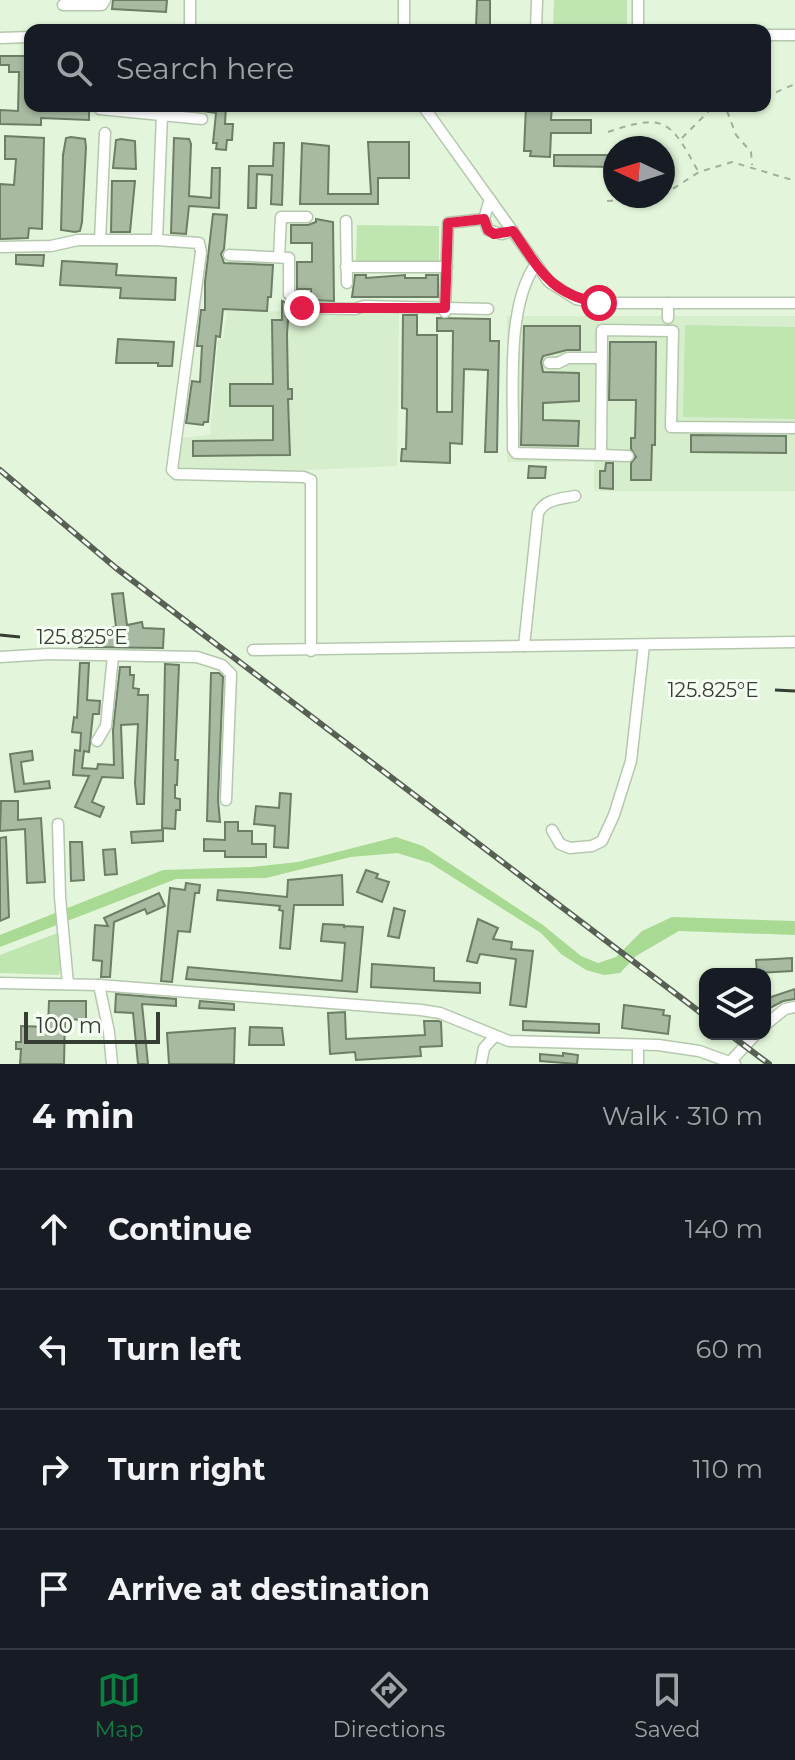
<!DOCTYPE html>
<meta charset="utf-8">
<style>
body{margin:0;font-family:Montserrat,sans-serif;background:#242831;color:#f1f3f6}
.controls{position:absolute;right:24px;bottom:24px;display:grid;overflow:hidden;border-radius:16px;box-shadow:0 2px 6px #0004}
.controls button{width:72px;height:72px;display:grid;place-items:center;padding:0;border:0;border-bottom:2px solid #363941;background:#171b24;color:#f1f3f6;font:40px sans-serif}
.compass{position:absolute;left:603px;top:136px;width:72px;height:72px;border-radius:50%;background:#171b24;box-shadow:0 2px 6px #0004;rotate:274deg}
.scale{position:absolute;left:24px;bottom:20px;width:136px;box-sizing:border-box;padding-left:8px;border:4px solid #363d33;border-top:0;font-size:22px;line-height:28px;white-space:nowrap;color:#363d33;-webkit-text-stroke:6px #f7fff4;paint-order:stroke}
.stop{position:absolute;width:24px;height:24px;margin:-18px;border:6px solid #e11d48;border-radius:50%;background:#fff}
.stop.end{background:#e11d48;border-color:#fff;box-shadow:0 2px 8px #0008}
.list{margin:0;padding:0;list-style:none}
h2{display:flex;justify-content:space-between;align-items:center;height:104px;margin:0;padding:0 32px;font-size:34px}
h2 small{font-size:26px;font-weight:400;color:#9ea1a6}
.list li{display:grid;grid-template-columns:52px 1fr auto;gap:24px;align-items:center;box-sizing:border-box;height:120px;padding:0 32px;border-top:2px solid #363941}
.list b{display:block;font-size:30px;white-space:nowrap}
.list em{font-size:26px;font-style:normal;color:#9ea1a6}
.icon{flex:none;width:44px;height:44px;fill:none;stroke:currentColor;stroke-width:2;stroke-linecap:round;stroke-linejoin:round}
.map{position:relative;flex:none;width:795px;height:1064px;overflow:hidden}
.search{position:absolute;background:#171b24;box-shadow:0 2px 6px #0004;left:24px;right:24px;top:24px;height:88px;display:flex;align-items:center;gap:20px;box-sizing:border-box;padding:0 28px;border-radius:16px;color:#9ea1a6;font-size:30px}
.sheet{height:584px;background:#171b24}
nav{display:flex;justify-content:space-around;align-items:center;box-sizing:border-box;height:112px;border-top:2px solid #363941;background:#171b24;font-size:22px;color:#9ea1a6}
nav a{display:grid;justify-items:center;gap:4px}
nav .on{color:#0b8043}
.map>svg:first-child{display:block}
.built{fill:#d6eecc}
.green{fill:#bfe5b0}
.water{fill:#a9da94}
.building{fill:#a8baa1;stroke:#6d7e66;stroke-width:2}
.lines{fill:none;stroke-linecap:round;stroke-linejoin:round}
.minor-casing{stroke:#b5c8ae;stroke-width:13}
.path{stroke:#a1af9b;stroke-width:2;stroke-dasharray:6 6;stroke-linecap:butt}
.minor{stroke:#fff;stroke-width:10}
.rail-casing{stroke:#576053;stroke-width:6}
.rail{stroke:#f7fff4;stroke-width:3;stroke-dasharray:9;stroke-linecap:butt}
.route{stroke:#e11d48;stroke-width:10}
.ticks{fill:none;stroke:#363d33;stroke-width:3}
.ticks-label{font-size:20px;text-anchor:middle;fill:#363d33;stroke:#f7fff4;stroke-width:6;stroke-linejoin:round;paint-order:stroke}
</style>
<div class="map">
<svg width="795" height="1064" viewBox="0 0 795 1064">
<rect width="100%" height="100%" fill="#e3f6db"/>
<g class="built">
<polygon points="227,311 399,313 397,466 308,470 177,469 180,438 210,435 218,340 223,339"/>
<polygon points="507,316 795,316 795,491 594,491 594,462 507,462"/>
</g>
<g class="green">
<polygon points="554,0 627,0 627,30 553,30"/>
<polygon points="357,225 439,226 439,262 356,261"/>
<polygon points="685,325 795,327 795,419 683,417"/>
<polygon points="60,932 62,959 59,975 0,973 0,955"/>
</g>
<polygon class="water" points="396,837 423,846 543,925 581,956 598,963 616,957 642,931 672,917 795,921 795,935 679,931 636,956 620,973 604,975 586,970 561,954 541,933 430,863 397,853 351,857 266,878 176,879 0,947 0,935 163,870 252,867 298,862"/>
<g class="building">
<polygon points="113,0 167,0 166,12 112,9"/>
<polygon points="477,0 490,0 490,27 476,27"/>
<polygon points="0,56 30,56 30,106 71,106 71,109 89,110 89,120 41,118 41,125 0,124 0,110 18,111 19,72 9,72 9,65 0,65"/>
<polygon points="202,106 226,106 225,124 233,124 232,140 227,140 226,150 216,149 217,143 213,143 216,113 202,111"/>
<polygon points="526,106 552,106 551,120 591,120 591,133 551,133 550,157 530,156 531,151 524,151"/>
<polygon points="5,136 44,138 42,229 29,228 28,238 0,239 0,184 14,185 16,159 5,159"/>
<polygon points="71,137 85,139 86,147 82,222 80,231 75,232 61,230 63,155 66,138"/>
<polygon points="174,138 189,139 191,144 189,196 211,198 212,168 220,168 219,208 189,206 186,234 171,233"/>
<polygon points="121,139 135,141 136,169 113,168 116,140"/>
<polygon points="368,142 409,142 409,178 378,178 378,204 300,204 302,143 329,146 328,194 371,194"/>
<polygon points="274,143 284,143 282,205 271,204 272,175 257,174 256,208 248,208 249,166 273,166"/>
<polygon points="554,155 615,155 615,167 554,166"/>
<polygon points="112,181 135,181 130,232 111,232"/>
<polygon points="213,214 227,215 224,249 221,254 224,263 273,265 271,297 268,297 267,311 223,309 220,337 216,336 208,422 204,422 203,425 186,423 192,381 200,382 202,346 197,346 201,310 205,310 205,282"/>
<polygon points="316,219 333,222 334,301 311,300 311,289 297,289 297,262 312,262 312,243 291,243 291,225 308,225 316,222"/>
<polygon points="16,255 44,255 43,266 16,264"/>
<polygon points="62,261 117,264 116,275 176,278 175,300 120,298 121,288 60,285"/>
<polygon points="355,275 366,275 366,278 405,275 405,278 426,278 426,275 438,275 438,297 352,297"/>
<polygon points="282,301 292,306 289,308 287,334 288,389 292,389 292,399 288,399 290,455 193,456 193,441 273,440 273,406 230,406 230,384 273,384 272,320 282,320"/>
<polygon points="403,315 417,315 417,335 437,335 437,412 452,412 453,331 437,331 437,318 490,319 490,341 499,341 497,452 485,452 488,370 464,369 462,444 450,443 450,463 401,461 402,449 406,449 407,409 402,408"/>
<polygon points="524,326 580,326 580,350 567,350 543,356 541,362 543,372 579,373 579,401 543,403 543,420 579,421 578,446 521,445"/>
<polygon points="118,339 174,342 172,366 158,366 158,363 116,363"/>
<polygon points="610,342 656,342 655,445 652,445 651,480 631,480 631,463 636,457 631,449 631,438 635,438 636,400 609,400"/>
<polygon points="691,435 786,436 786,453 691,452"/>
<polygon points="606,463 613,463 613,489 600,488 600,471 605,471"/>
<polygon points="529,466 546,467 545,478 528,478"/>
<polygon points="123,593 127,625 142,622 143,628 164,629 163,648 79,647 80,637 98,637 97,629 116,627 112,594"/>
<polygon points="80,663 89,663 87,700 100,701 99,714 93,714 89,752 84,751 82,768 97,769 98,764 114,765 113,730 120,667 130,667 130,675 134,675 133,688 139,689 138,695 148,695 144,804 137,804 135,783 138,724 121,725 123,778 102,777 92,802 104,807 100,817 75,807 89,776 73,775 75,750 80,751 81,733 72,732 74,717 77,718"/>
<polygon points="165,664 179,665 175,760 178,760 177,785 175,785 175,798 180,799 180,810 176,810 175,829 162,828"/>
<polygon points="211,673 219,673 223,677 218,800 220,822 207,821"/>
<polygon points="32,751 33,760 21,762 24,784 49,781 50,788 15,792 10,754"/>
<polygon points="280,793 291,794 288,848 274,847 275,826 254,824 256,806 279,808"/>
<polygon points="1,801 18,801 18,820 41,818 45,882 27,883 25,829 0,831"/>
<polygon points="225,822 238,822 238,831 252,831 252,844 266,844 266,857 225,857 225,851 204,851 204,839 225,840"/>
<polygon points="163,830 163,841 132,843 131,832"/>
<polygon points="6,837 9,917 0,921 0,838"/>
<polygon points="70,842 82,842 84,880 71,881"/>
<polygon points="115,849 117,874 105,875 103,850"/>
<polygon points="366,870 378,874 376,878 389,882 382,902 357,892"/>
<polygon points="342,875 343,905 294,905 290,949 280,948 283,911 279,910 280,906 217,900 218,890 287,897 288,880"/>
<polygon points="186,883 200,885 199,893 195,893 190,932 178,931 172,982 161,981 170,888 185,890"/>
<polygon points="159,893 165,906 147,914 145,909 114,922 110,977 101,977 102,961 93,960 95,925 108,926 104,918"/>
<polygon points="394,908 405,911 399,938 388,936"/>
<polygon points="478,919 498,928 493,939 512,942 511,949 533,951 526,1007 510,1005 516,959 480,954 477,963 467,961"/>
<polygon points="323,924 344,925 344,928 345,926 363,927 357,992 186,979 188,967 342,981 345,943 321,941"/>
<polygon points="792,958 792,971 757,973 756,960"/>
<polygon points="372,964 434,968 434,981 480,983 480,993 371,987"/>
<polygon points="795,989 795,999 783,1001 768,1009 765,999"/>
<polygon points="116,994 176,999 176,1006 142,1004 148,1064 138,1064 133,1013 115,1012"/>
<polygon points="49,1001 86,1001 86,1020 65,1019 64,1064 20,1064 21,1049 16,1049 16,1042 21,1042 21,1026 48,1027"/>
<polygon points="200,1001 234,1004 234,1010 199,1008"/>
<polygon points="624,1005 664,1010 663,1015 670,1016 668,1034 622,1028"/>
<polygon points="345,1012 346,1039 425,1035 424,1021 438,1021 441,1022 442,1046 420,1047 421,1056 356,1060 355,1052 330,1054 328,1013"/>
<polygon points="523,1021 599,1024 599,1033 523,1030"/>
<polygon points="250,1027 282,1028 284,1045 249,1045"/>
<polygon points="235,1028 234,1064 169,1064 167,1033"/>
<polygon points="563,1053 578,1055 577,1064 540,1061 540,1054 563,1056"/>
</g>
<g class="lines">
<g class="minor-casing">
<g id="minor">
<polyline points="63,5 102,5 105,0"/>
<polyline points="190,30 190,0"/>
<polyline points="404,30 404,0"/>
<polyline points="536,30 537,0"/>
<polyline points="638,30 638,0"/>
<polyline points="765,35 795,35"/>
<polyline points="0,38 30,37"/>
<polyline points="423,106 549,282 576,299 599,303 795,303"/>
<polyline points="100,109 202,119"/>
<polyline points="490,199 484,219 488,230 502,234 513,231"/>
<polyline points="346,221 347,283"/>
<polyline points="100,240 105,133"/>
<polyline points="157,240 162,115"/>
<polyline points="0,247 51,246 78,240 157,240 199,243 201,252 172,470 176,474 304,477 311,480 311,651"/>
<polyline points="229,255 289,258 289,294 296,297 302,308 355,309 364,306 488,309"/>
<polyline points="279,257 281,217 307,217"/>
<path d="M536,264c-31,43 -22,131 -23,185l3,4 85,2 1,-125 71,1 -2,96 122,1"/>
<polyline points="346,267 447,267"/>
<polyline points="445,312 448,223 484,219"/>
<polyline points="668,318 668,303"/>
<polyline points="549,363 558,363 568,358 601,358"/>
<polyline points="601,455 628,456"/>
<path d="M524,646l14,-133c7,-14 22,-14 37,-17"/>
<polyline points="253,650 795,642"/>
<polyline points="0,657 49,654 197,657 222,665 231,674 226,800"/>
<polyline points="97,741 106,726 113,656"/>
<polyline points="58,824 60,897 68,984"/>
<polyline points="552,830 560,844 570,848 592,846 602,841 614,815 631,761 644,645"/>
<polyline points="0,983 99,985 421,1010 440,1013 509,1041 658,1045 699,1051 735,1064"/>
<polyline points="99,985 109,1032 112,1064"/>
<polyline points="765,1025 785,1009 795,1007"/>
<polyline points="731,1061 756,1034"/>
<polyline points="481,1064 484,1048 494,1037"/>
<polyline points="638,1064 638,1045"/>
</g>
</g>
<g class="path">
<polyline points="765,97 795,84"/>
<polyline points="709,106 723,111 748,106"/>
<polyline points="727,111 736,135 751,152 752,165"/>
<path d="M608,132c58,-20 63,-10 90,39"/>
<polyline points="682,138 712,108"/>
<polyline points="663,195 699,172 732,162 789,179 795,178"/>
<polyline points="607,201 641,200 661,196"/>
</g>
<use href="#minor" class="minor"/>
<g class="rail-casing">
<g id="rail">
<polyline points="0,470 116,568 705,1016"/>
<polyline points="729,1034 769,1064"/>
</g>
</g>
<use href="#rail" class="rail"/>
</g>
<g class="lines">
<path class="route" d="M302,308h143l3,-85 36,-4 4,11 6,4 19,-3c27,38 36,63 86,72"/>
</g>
<path class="ticks" d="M0,635l20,2M775,690l20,1"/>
<g class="ticks-label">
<text x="82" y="644">125.825°E</text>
<text x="713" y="697">125.825°E</text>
</g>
</svg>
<div class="controls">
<button><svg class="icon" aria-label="layers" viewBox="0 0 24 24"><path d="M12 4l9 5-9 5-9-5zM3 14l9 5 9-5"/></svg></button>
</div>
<svg class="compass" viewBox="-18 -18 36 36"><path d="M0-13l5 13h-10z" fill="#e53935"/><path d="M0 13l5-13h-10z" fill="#9ea1a6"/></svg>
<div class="scale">100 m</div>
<div class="stop" style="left:599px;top:303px"></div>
<div class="stop end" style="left:302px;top:308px"></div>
<div class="search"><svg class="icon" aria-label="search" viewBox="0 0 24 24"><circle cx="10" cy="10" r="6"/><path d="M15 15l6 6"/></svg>Search here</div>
</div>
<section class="sheet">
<h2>4 min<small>Walk · 310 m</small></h2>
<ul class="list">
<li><svg class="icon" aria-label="ahead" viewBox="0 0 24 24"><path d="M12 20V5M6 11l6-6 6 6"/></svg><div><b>Continue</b></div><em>140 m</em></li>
<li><svg class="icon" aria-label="left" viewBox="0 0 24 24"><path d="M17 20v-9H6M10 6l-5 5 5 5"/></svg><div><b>Turn left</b></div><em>60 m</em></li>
<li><svg class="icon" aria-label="right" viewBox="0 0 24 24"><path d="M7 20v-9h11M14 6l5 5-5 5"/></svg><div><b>Turn right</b></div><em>110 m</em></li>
<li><svg class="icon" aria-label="arrive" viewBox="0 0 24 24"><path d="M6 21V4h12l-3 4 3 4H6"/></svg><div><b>Arrive at destination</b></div></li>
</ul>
</section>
<nav>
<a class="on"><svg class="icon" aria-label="map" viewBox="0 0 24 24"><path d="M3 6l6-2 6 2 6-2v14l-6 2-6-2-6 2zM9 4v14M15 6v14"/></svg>Map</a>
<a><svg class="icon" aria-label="directions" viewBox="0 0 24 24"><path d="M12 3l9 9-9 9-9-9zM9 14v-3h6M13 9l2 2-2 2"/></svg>Directions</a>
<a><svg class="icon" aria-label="saved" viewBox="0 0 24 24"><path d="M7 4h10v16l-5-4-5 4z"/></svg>Saved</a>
</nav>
